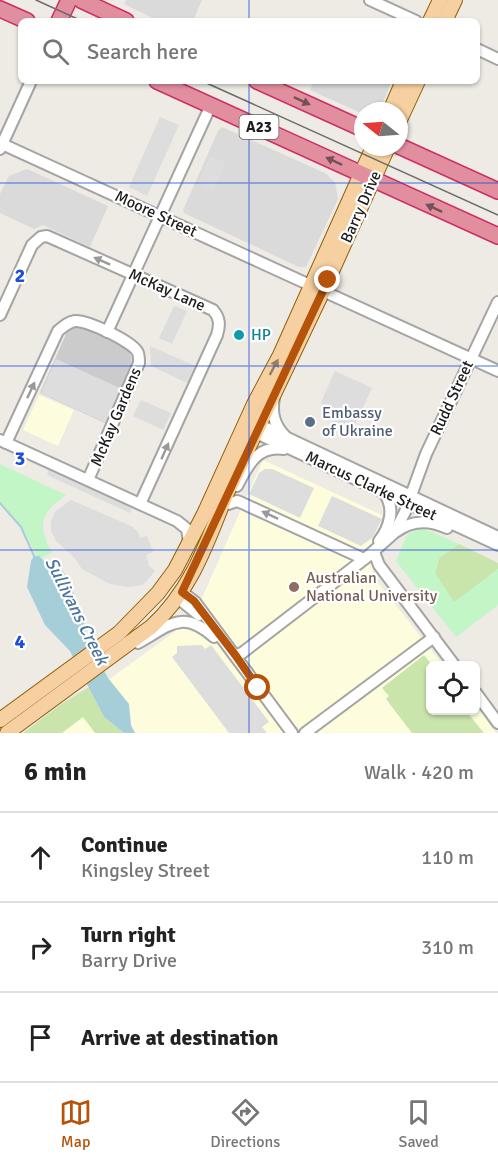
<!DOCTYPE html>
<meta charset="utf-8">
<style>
body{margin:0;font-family:Signika,sans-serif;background:#f2f2f2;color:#222}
.controls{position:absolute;right:18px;bottom:18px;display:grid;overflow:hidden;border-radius:9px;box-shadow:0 2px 4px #0004}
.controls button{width:54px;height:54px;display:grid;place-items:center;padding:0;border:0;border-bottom:2px solid #e0e0e0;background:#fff;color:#222;font:30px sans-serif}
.compass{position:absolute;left:354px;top:102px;width:54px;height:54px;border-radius:50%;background:#fff;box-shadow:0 2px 4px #0004;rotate:287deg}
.stop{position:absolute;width:18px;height:18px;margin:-14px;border:4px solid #b45309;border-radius:50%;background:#fff}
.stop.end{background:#b45309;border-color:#fff;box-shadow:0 2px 6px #0008}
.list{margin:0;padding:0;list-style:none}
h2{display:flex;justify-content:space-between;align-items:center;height:78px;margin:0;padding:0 24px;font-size:26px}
h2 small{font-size:20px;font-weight:400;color:#767676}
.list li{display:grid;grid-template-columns:39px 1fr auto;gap:18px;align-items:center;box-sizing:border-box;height:90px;padding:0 24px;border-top:2px solid #e0e0e0}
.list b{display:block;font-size:22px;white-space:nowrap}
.list p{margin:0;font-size:20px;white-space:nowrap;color:#767676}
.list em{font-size:20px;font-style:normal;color:#767676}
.icon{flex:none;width:33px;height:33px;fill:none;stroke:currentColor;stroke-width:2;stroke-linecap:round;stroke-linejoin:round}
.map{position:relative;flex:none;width:498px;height:733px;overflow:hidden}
.search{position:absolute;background:#fff;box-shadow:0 2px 4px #0004;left:18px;right:18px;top:18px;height:66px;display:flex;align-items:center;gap:15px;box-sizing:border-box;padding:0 21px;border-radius:9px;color:#767676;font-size:22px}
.sheet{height:348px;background:#fff}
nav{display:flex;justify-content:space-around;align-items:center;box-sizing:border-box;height:84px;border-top:2px solid #e0e0e0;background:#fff;font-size:16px;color:#767676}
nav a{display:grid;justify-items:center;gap:3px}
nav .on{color:#b45309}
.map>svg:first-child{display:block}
.residential{fill:#dbdada}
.education{fill:#fdfddd}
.religious{fill:#cbcbcb}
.grass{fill:#c9e5ac}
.park{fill:#c2f6c6}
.parking{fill:#ddd}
.water{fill:#a6ced9}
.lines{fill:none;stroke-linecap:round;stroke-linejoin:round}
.stream{stroke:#a6ced9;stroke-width:2}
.minor-casing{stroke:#a4a4a4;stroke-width:14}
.major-casing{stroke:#8e6009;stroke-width:16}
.highway-casing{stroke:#ce2e66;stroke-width:18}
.minor{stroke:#fff;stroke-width:10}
.major{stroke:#f6d0a0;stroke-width:14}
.highway{stroke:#e18f9f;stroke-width:15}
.tram{stroke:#6b6b6b;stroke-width:1.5}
.oneway{fill:#755058}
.oneway2{fill:#999}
.oneway3{fill:#947f65}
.route{stroke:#b45309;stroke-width:8}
.grid{fill:none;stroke:#1d4ed8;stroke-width:1.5;stroke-opacity:0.55}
.culture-dot{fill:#0f9aa8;stroke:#fff;stroke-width:2}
.service-dot{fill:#5c6f8a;stroke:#fff;stroke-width:2}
.education-dot{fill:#8d6e63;stroke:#fff;stroke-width:2}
.labels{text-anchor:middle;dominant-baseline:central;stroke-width:4.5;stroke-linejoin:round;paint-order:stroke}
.shield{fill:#fff;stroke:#616161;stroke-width:1.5}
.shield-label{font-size:15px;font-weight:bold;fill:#1d1d1d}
.street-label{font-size:16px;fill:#1d1d1d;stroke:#fff}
.culture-label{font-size:16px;fill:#0d838f;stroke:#fff;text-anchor:start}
.service-label{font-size:16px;fill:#4e5e75;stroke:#fff;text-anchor:start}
.education-label{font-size:16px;fill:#785e54;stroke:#fff;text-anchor:start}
.water-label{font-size:18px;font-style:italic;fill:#4c77a0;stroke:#fff}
.grid-label{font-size:20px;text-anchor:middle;font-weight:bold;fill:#1d4ed8;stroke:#fff;stroke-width:4.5;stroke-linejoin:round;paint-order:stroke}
</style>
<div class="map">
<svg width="498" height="733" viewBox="0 0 498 733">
<rect width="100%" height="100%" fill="#eeeae4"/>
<g class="residential">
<polygon points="126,0 202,0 193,21 159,21 124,4"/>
<polygon points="314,81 392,81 380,109 363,111 363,114 310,90"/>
<polygon points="222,127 325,173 335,182 338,199 306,267 299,267 184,213 183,210 218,131"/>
<polygon points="27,169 108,206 90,247 43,225 34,229 0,213 0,194 9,176"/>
</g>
<g class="education">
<polygon points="39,395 74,410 58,446 23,430"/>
<polygon points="263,460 382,515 372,575 443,665 430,666 430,710 476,710 476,706 496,733 35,733 173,633 201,600"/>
</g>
<polygon class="religious" points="79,326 89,328 125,346 131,356 132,368 107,424 40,393 66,334 69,330"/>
<g class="grass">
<polygon points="459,544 498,563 498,569 454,603 435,574 439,558"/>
<polygon points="424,655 432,665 430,666 430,710 466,711 484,733 412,733 386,699 389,696 382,688"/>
<polygon points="89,687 104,717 124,733 95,733 83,717 62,733 23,733 60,705"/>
</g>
<g class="park">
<path d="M0,464l66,31c-26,18 -29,30 -14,58l-14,6 -16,-32 -22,-26z"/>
<polygon points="420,527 459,544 439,558 435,573 454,602 498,569 498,605 456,637 396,561 407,535"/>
</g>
<g class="parking">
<polygon points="160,117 179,125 147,196 129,187"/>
<polygon points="210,156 226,163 213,191 198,184"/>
<polygon points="174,306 187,311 172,344 159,338"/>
<polygon points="150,346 195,366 187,383 151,366"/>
<polygon points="56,359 122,389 106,423 41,393"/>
<polygon points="335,371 372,388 352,431 332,422 334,417 325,412 321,402"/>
<polygon points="141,400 171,413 163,430 133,416"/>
<polygon points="49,469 132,507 130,513 47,475"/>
<polygon points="265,469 272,469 314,488 300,518 249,494 259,473"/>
<polygon points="332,496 382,519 373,537 361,546 318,526"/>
<polygon points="71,500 131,526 138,532 140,538 147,536 153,552 146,555 149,566 155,571 143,585 128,587 110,584 82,569 74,557 56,541 51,531 51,521 55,512"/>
<polygon points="202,645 205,649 211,645 269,722 262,727 267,733 229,733 172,657 177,653 177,646"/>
</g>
<polygon class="water" points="34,556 39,556 44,561 61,568 68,580 83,615 87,639 108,678 129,704 131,725 135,733 124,733 104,717 70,651 45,625 27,587 31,561"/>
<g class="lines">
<polyline class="stream" points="0,503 21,527 34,556"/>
<g class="minor-casing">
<g id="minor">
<polyline points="370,0 416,21"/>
<polyline points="477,49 498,59"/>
<polyline points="0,143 312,286"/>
<polyline points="0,149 31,81"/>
<polyline points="323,291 498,371"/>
<path d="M0,315l32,-70 9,-8 6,-1 166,74c7,8 7,15 4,25l-77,169"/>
<polyline points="107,332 211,105"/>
<path d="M274,398c-3,14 0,27 11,38"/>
<polyline points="260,425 498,537"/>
<polyline points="256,433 498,545"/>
<polyline points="0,440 177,521 187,529 189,542"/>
<path d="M6,443l52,-112c6,-5 10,-9 17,-10 12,-1 59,21 63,32 1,1 1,9 1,10l-51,117"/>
<path d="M237,486c11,-21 20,-41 47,-37"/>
<polyline points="228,504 237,501 242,503 364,559"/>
<path d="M397,531c15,-11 33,-11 50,-3"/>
<path d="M379,541c11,-14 17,-34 4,-49"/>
<polyline points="374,552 379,565 455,666"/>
<polyline points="182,592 195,602 292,733"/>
<polyline points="178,598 199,615"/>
<path d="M138,643c32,-18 44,-34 76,-6"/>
<polyline points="236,655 242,653 367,557 394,533 405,512 426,454 498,302"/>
<polyline points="476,693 498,723"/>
<polyline points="305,733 434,637"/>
</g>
</g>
<g class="major-casing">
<g id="major">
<polyline points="430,21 440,0"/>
<polyline points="445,21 455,0"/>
<polyline points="390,111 403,81"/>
<polyline points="399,122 418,81"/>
<polyline points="0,720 119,633 158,593 175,570 204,514 254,404 280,355 373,147"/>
<path d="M7,733l144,-106c40,-36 56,-84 75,-132l97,-204 65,-144"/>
</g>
</g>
<g class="highway-casing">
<g id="highway">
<polyline points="81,0 126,21"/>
<polyline points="0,9 27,21"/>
<polyline points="59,21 69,0"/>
<polyline points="157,81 498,236"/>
<polyline points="257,81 363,129"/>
<polyline points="399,146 498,191"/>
</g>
</g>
<use href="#minor" class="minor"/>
<use href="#major" class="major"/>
<use href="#highway" class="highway"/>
<g class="tram">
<polyline points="36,0 82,21"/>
<polyline points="202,81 498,215"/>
</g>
</g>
<defs><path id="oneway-solid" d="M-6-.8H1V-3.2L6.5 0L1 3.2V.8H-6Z" transform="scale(1.5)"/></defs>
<g class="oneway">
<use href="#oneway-solid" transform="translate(302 101) rotate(25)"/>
<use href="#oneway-solid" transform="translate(334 161) rotate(-155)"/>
<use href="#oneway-solid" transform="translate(434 208) rotate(-155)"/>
</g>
<g class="oneway2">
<use href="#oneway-solid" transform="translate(102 261) rotate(-156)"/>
<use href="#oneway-solid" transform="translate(31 390) rotate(-65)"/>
<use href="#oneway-solid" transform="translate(165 451) rotate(-66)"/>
<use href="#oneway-solid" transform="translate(270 515) rotate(-155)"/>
</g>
<use class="oneway3" href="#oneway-solid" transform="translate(274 367) rotate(-62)"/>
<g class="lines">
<polyline class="route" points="258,688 236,656 194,601 182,592 328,280"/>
</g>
<path class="grid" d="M249,0v21M249,81v652M0,183h498M0,366h498M0,550h498"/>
<circle class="culture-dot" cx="239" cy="335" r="6"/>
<circle class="service-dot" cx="310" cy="422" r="6"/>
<circle class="education-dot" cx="294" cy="587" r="6"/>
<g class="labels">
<rect class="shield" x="239.5" y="115" width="39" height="24" rx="4.5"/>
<g class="shield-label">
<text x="259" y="127">A23</text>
</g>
<g class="street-label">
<text transform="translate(361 207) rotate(-66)">Barry Drive</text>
<text transform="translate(156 214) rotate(25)">Moore Street</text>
<text transform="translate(167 290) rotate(24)">McKay Lane</text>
<text transform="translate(452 398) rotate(-65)">Rudd Street</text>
<text transform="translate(116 417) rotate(-67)">McKay Gardens</text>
<text transform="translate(371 486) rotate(25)">Marcus Clarke Street</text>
</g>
<g class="culture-label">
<text x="251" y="335">HP</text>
</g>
<g class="service-label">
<text x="322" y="413">Embassy<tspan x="322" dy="18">of Ukraine</tspan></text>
</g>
<g class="education-label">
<text x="306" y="578">Australian<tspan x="306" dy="18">National University</tspan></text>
</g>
<g class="water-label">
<text transform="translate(77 611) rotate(63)">Sullivans Creek</text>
</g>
</g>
<g class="grid-label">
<text x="20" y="282">2</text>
<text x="20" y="465">3</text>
<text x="20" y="648">4</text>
</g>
</svg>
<div class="controls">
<button><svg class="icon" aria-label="locate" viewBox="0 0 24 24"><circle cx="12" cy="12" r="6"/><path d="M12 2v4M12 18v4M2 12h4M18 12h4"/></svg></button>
</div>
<svg class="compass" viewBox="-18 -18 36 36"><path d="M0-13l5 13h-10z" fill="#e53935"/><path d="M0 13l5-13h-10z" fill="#767676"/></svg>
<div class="stop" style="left:258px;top:688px"></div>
<div class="stop end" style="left:328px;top:280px"></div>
<div class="search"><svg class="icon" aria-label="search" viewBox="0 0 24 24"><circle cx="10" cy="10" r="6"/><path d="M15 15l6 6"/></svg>Search here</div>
</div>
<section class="sheet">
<h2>6 min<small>Walk · 420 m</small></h2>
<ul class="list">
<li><svg class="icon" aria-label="ahead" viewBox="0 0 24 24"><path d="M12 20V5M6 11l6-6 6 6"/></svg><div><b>Continue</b><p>Kingsley Street</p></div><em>110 m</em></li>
<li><svg class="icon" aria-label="right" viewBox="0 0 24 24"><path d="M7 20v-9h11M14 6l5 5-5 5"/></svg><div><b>Turn right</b><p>Barry Drive</p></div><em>310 m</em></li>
<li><svg class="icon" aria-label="arrive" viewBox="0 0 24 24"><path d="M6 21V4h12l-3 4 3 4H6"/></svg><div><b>Arrive at destination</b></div></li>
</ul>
</section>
<nav>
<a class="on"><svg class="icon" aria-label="map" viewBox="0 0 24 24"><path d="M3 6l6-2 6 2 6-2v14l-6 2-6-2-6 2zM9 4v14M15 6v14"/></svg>Map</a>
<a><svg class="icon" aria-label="directions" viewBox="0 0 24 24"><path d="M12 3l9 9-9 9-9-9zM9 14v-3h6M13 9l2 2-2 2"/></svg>Directions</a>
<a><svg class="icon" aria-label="saved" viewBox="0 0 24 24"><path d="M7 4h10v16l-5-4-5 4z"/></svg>Saved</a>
</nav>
